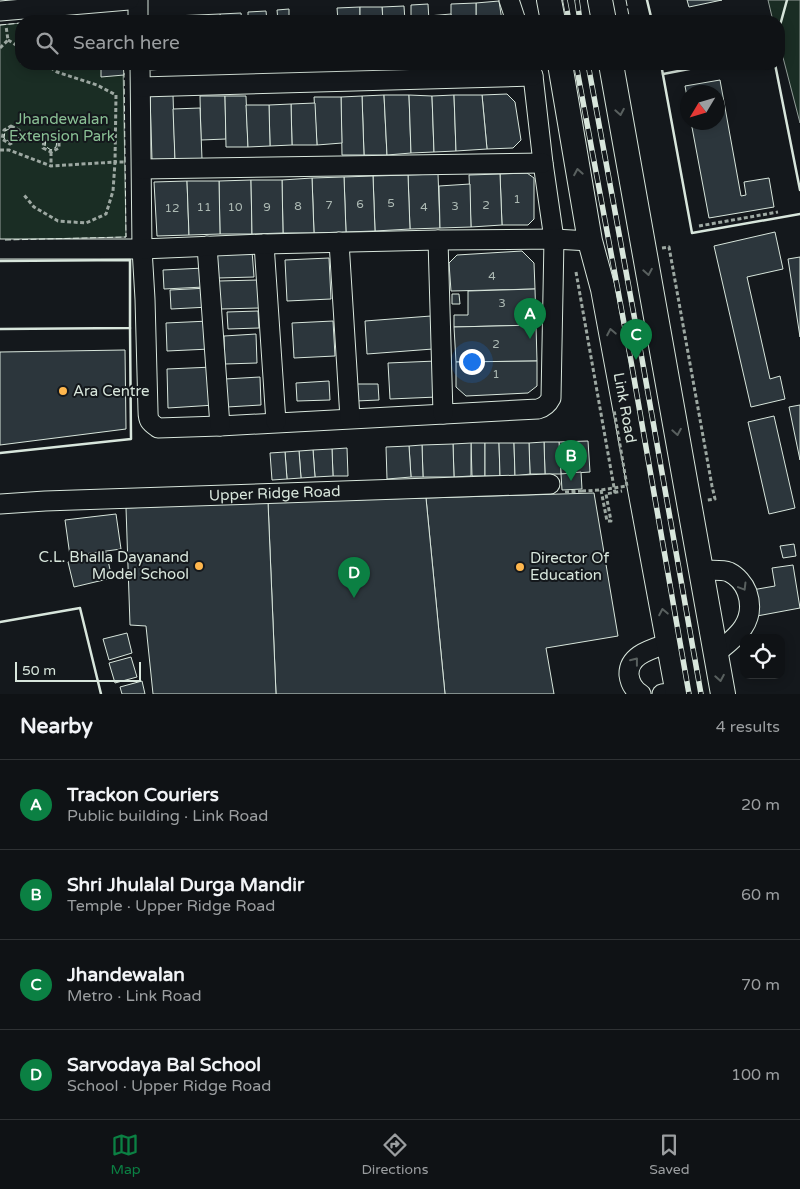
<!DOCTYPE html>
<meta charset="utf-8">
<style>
body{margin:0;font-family:"Varela Round",sans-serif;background:#181b1e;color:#f1f3f6}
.controls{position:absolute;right:15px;bottom:15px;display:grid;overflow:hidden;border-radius:10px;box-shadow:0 2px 12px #0003}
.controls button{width:45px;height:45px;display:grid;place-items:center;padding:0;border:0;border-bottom:1px solid #2f3234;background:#0f1215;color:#f1f3f6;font:25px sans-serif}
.compass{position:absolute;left:680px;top:85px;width:45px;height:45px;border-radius:50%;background:#0f1215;box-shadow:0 2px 12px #0003;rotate:232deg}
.scale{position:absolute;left:15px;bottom:12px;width:126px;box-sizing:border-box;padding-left:5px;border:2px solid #d8e6dc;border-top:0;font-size:14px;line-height:18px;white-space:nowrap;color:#d8e6dc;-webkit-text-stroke:4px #14181c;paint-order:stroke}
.you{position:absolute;left:471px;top:361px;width:18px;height:18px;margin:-12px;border:4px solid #fff;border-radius:50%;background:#1a73e8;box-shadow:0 0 0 8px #1a73e833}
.badge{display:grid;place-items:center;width:32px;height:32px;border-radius:50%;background:#0b8043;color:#fff;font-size:16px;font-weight:700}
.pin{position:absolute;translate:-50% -41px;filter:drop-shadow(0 1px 2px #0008)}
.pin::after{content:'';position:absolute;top:26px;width:18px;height:15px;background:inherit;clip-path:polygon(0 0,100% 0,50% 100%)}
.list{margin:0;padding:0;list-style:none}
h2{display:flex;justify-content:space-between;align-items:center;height:65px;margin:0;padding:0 20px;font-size:21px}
h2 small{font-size:16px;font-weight:400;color:#9b9ea0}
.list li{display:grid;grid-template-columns:32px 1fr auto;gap:15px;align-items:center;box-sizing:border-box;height:90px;padding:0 20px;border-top:1px solid #2f3234}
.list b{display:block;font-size:19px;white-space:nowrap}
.list p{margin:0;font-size:16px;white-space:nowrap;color:#9b9ea0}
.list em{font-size:16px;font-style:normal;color:#9b9ea0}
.icon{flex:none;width:28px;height:28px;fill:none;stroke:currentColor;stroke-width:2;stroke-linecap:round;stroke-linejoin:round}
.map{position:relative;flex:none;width:800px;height:694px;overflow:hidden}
.search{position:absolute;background:#0f1215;box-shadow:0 2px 12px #0003;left:15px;right:15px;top:15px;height:55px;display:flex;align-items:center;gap:12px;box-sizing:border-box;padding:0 18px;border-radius:20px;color:#9b9ea0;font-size:19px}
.sheet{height:425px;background:#0f1215}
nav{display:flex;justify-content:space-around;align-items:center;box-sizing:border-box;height:70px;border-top:1px solid #2f3234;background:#0f1215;font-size:14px;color:#9b9ea0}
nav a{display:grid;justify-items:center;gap:2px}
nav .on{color:#0b8043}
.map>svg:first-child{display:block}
.green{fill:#1a2d24;stroke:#939e99}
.building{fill:#2c363c;stroke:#d8e6dc}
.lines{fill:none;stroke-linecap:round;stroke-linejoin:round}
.minor-casing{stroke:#d8e6dc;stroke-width:21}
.major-casing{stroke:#d8e6dc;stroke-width:26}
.path{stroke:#9da8a2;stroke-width:3;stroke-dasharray:4 2.5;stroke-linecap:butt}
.minor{stroke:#14181c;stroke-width:19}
.major{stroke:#14181c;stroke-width:24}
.rail-casing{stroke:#d8e6dc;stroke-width:5.5}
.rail{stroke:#14181c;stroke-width:4;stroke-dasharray:11;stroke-linecap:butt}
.path-bridge{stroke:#9da8a2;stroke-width:3;stroke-dasharray:4 2.5;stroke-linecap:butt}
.fence{stroke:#d8e6dc;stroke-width:1;stroke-dasharray:6 2.5;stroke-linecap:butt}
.wall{stroke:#d8e6dc;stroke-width:2.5}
.oneway{stroke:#59605f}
.poi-dot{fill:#ffb74d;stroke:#14181c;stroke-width:2}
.labels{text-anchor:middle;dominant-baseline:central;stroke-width:4;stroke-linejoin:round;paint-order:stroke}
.number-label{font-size:12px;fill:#adbab4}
.park-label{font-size:15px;fill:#8ac095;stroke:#14181c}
.poi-label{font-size:15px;fill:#d8e6dc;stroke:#14181c;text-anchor:start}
.street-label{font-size:15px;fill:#d8e6dc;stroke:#14181c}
</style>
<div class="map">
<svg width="800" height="694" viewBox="0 0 800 694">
<rect width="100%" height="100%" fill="#14181c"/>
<g class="green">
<polygon points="768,0 800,0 800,123 779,42 779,21 773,21"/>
<polygon points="123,16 123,21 46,21"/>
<polygon points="21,23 21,64 123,64 126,237 0,240 0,25"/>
</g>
<g class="building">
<polygon points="687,0 722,0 689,7"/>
<polygon points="499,1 502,21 476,21 476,3"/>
<polygon points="476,3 476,21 451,21 451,4"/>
<polygon points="428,4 429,21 405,21 405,17 411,17 411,5"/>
<polygon points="404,6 405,21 383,21 382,7"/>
<polygon points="360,7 360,21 338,21 337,8"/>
<polygon points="360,7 382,7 383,21 360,21"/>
<polygon points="289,9 289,21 278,21 277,10"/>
<polygon points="266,11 267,21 248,21 248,12"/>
<polygon points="241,13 242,21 220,21 220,14"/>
<polygon points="220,14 220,21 197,21 197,15"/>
<polygon points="451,14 451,21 429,21 428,16"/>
<polygon points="197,15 197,21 174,21 174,16"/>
<rect x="150" y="16" width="24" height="5"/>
<polygon points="101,64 123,64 124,75 101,77"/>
<polygon points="151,64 176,64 176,68 151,70"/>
<rect x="176" y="64" width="23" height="4"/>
<polygon points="199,64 222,64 222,67 199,68"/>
<polygon points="222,64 244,64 244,65 222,67"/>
<polygon points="720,80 741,196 746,195 744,182 769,178 774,207 709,218 691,122 718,122 718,92 688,92 688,102 685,86"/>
<polygon points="507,94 515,102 521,140 513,148 487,149 482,95"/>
<polygon points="173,95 175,160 152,160 150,96"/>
<polygon points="384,95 387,155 364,155 362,96"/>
<polygon points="384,95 409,95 411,153 387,155"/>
<polygon points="409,95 432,96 434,152 411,153"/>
<polygon points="454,95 456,151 434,152 432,96"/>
<polygon points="454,95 482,95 487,149 456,151"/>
<polygon points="200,96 225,96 226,139 201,140"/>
<polygon points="225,96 246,96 248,147 226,147"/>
<polygon points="362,96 364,155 342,155 341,97"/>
<polygon points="314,97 341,97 342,143 317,145"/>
<polygon points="315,103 317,145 292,145 291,104"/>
<polygon points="291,104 292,145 270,146 269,105"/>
<polygon points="246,105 269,105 270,146 248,147"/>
<polygon points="200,108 202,159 175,160 173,109"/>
<polygon points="527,173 534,178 534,219 528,225 502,225 500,174"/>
<polygon points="438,174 440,228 410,229 408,175"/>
<polygon points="500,174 502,225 471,227 469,175"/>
<polygon points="408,175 410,229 375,231 373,176"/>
<polygon points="373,176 375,231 346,232 344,177"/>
<polygon points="344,177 346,232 314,233 312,178"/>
<polygon points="312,178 314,233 283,233 282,180"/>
<polygon points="251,180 252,234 220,234 219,181"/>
<polygon points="251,180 282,180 283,233 252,234"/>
<polygon points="187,181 189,235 157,236 154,182"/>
<polygon points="187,181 219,181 220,234 189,235"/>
<polygon points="470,184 471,227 440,228 439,186"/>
<polygon points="775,232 783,269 747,277 770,379 780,376 785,399 751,407 714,246"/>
<polygon points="252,251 254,277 218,278 217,252"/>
<polygon points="522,251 534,263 535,289 451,291 449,263 457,255"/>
<polygon points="800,257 800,337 788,259"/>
<polygon points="329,258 331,299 287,301 285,260"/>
<polygon points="204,268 204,287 164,289 163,270"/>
<polygon points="258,280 259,308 220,309 219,281"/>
<polygon points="208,288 209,307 171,309 170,290"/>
<polygon points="535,289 536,325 454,327 454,315 468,315 468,291"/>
<polygon points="452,294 459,294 460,304 452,304"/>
<polygon points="258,311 259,328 228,329 227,312"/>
<polygon points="431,316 433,349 367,354 365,321"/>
<polygon points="209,321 210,349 167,351 166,323"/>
<polygon points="333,321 335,356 294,358 292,323"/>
<polygon points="536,325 537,361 456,362 454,327"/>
<polygon points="256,334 257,363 225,364 224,336"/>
<polygon points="125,350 126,429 0,445 0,352"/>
<polygon points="436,361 437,397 390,399 388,363"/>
<polygon points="537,361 537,386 528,393 466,396 456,387 456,362"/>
<polygon points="213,367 215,405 168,408 167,369"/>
<polygon points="260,377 261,405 227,407 225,379"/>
<polygon points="329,381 330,400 297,401 296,383"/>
<polygon points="355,384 378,384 379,400 356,401"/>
<polygon points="800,405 800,460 789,407"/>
<polygon points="774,416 795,508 769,514 748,422"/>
<polygon points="588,441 590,472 561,474 559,442"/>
<polygon points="544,442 559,442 561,474 545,474"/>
<polygon points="544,442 545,474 530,474 529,443"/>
<polygon points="471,443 485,443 485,476 472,476"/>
<polygon points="471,443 471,476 454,477 453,444"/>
<polygon points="485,443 499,443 500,476 485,476"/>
<polygon points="499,443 514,443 515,476 500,476"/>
<polygon points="514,443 529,443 530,474 515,476"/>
<polygon points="453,444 454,477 423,477 422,445"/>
<polygon points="422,445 423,477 411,477 409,446"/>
<polygon points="409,446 411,477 387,479 386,447"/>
<polygon points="347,448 348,476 333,476 332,449"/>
<polygon points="332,449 333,476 315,477 313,450"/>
<polygon points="313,450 315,477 301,478 299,451"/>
<polygon points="299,451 301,478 287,479 285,452"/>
<polygon points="285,452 287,479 272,480 270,453"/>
<polygon points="581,472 582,489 562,490 561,474"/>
<polygon points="594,493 618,636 546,648 554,694 445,694 426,498"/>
<polygon points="426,498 445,694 276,694 268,502"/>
<polygon points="268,502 276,694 153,694 146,626 130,625 126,508"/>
<polygon points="116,514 121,549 70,556 65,520"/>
<polygon points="794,544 796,556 783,558 780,546"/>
<polygon points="106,552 112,578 74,587 68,562"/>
<polygon points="793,565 800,608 757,616 752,590 775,586 772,568"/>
<polygon points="127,633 132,653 109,660 103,639"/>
<polygon points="131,657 137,677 115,683 109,663"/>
<polygon points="142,681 145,694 122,694 120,687"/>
</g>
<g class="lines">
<g class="minor-casing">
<g id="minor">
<polyline points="138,0 138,21"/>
<polyline points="509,0 516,21"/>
<polyline points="0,11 129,0"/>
<path d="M140,64l2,185 3,50 3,112c0,10 2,11 10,17l62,-2 318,-17c7,-2 10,-5 13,-11l3,-159 -11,-76 -10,-87 -4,-12"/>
<polyline points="141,87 533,76"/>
<polyline points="142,169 543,163"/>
<polyline points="438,240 443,414"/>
<polyline points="339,242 350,418"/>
<polyline points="264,244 276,422"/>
<polyline points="207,246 220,426"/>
<polyline points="0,249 142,249 264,244 438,240 554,239 590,241"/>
<path id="s1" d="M0,504l45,-3 505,-17"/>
<path d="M701,570c8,1 20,-1 28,2 8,4 15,12 18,20 10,29 -10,45 -31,61"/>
<path d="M641,694c-7,-4 -11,-11 -12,-19 -1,-21 24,-26 40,-32"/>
<polyline points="662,694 678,692"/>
</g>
</g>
<g class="major-casing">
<g id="major">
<polyline points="549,0 553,21"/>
<polyline points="600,0 604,21"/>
<path id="s2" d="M560,64l30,177 13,48 75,405"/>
<polyline points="611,64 723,694"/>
</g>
</g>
<g class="path">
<polyline points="8,40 21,48"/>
<polyline points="0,48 8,40 6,26"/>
<polyline points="45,64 57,72 97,85 116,95 115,162 125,162"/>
<polygon points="11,126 19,130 19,139 10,144 2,139 4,130"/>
<polyline points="18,134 44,139"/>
<polygon points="51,134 59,139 59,148 51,152 43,148 44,139"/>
<polyline points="0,150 9,150 51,166 115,162 113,191 106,214 86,223 58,221 34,207 24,195"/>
<polyline points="51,152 51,166"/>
<polyline points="699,226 778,212"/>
<polyline points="662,248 669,247 712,486 715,499 707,500"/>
<polyline points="576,272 615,493"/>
<polyline points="601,490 607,521 611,521 606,494 622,491"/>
<polyline points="565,492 582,491"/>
</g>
<use href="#minor" class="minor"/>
<use href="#major" class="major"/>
<g class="rail-casing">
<g id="rail">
<polyline points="565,0 569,21"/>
<polyline points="577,0 580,21"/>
<polyline points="576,64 631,361 689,694"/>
<polyline points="588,64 642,359 701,694"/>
</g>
</g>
<use href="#rail" class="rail"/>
<polyline class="path-bridge" points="582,491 601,490 627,486 614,410"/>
<g class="fence">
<polyline points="626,0 630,21"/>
<polyline points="47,21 123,16 123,21"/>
<polyline points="0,25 21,23"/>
<polygon points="11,128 16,132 16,138 10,142 4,138 5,131"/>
<polygon points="52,137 57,141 56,147 51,150 45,146 46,140"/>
<polyline points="5,240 126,237 124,73"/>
</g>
<g class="wall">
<polyline points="647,0 652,21"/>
<polyline points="779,29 787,0"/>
<polyline points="661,64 692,233 800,214"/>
<polyline points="775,64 800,190"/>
<polyline points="663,74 715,64"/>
<polyline points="0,261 130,260 130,328 0,329"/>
<polyline points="0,453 131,439 130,328"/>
<polyline points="0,622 80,608 101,694"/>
</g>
</g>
<defs><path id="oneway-chevron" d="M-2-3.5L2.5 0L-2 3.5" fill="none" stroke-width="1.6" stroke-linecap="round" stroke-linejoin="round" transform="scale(1.25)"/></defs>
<g class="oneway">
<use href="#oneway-chevron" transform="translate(620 112) rotate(80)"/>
<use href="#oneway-chevron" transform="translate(578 172) rotate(-100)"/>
<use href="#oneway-chevron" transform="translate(648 272) rotate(80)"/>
<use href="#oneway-chevron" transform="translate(611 332) rotate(-101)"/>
<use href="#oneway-chevron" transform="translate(677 432) rotate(80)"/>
<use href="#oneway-chevron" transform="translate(743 587) rotate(59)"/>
<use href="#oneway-chevron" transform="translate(663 612) rotate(-101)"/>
<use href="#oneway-chevron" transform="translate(635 661) rotate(-52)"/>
<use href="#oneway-chevron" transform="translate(720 678) rotate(80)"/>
</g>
<g class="poi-dot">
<circle cx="63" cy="391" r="5"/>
<circle cx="199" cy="566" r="5"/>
<circle cx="520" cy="567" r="5"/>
</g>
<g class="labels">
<g class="number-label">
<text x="517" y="199">1</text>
<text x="391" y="203">5</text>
<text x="360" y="204">6</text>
<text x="329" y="205">7</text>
<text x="486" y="205">2</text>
<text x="298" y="206">8</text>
<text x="455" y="206">3</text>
<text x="204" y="207">11</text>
<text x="235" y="207">10</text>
<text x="267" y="207">9</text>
<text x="424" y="207">4</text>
<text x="172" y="208">12</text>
<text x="492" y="276">4</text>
<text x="502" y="303">3</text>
<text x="496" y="344">2</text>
<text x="496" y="374">1</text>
</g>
<g class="park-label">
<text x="62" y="119">Jhandewalan<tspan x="62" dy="17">Extension Park</tspan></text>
</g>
<g class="poi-label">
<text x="73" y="391">Ara Centre</text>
<text x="189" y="557" text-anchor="end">C.L. Bhalla Dayanand<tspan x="189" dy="17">Model School</tspan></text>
<text x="530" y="558">Director Of<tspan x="530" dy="17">Education</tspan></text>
</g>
<g class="street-label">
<text stroke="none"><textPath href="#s2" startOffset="350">Link Road</textPath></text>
<text stroke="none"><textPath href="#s1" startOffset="275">Upper Ridge Road</textPath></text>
</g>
</g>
</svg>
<div class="controls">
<button><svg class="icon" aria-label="locate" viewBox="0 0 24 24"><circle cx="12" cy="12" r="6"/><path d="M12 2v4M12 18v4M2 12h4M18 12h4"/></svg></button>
</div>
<svg class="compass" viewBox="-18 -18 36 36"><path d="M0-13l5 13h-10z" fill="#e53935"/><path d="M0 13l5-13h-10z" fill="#9b9ea0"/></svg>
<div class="scale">50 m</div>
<div class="you"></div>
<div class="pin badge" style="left:530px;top:339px">A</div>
<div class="pin badge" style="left:571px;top:481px">B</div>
<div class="pin badge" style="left:636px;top:360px">C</div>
<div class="pin badge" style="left:354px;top:598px">D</div>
<div class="search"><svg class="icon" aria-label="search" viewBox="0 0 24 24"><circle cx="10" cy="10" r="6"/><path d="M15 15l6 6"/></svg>Search here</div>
</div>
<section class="sheet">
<h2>Nearby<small>4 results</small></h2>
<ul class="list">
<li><span class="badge">A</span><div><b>Trackon Couriers</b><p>Public building · Link Road</p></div><em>20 m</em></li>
<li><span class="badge">B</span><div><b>Shri Jhulalal Durga Mandir</b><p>Temple · Upper Ridge Road</p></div><em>60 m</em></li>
<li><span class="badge">C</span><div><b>Jhandewalan</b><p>Metro · Link Road</p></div><em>70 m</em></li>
<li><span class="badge">D</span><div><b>Sarvodaya Bal School</b><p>School · Upper Ridge Road</p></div><em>100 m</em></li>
</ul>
</section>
<nav>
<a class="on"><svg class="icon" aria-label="map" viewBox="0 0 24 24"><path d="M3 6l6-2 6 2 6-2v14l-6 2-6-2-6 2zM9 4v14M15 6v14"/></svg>Map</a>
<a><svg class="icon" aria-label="directions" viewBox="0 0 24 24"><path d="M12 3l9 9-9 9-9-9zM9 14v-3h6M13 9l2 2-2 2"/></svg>Directions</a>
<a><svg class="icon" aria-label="saved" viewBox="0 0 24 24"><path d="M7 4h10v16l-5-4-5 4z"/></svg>Saved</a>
</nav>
